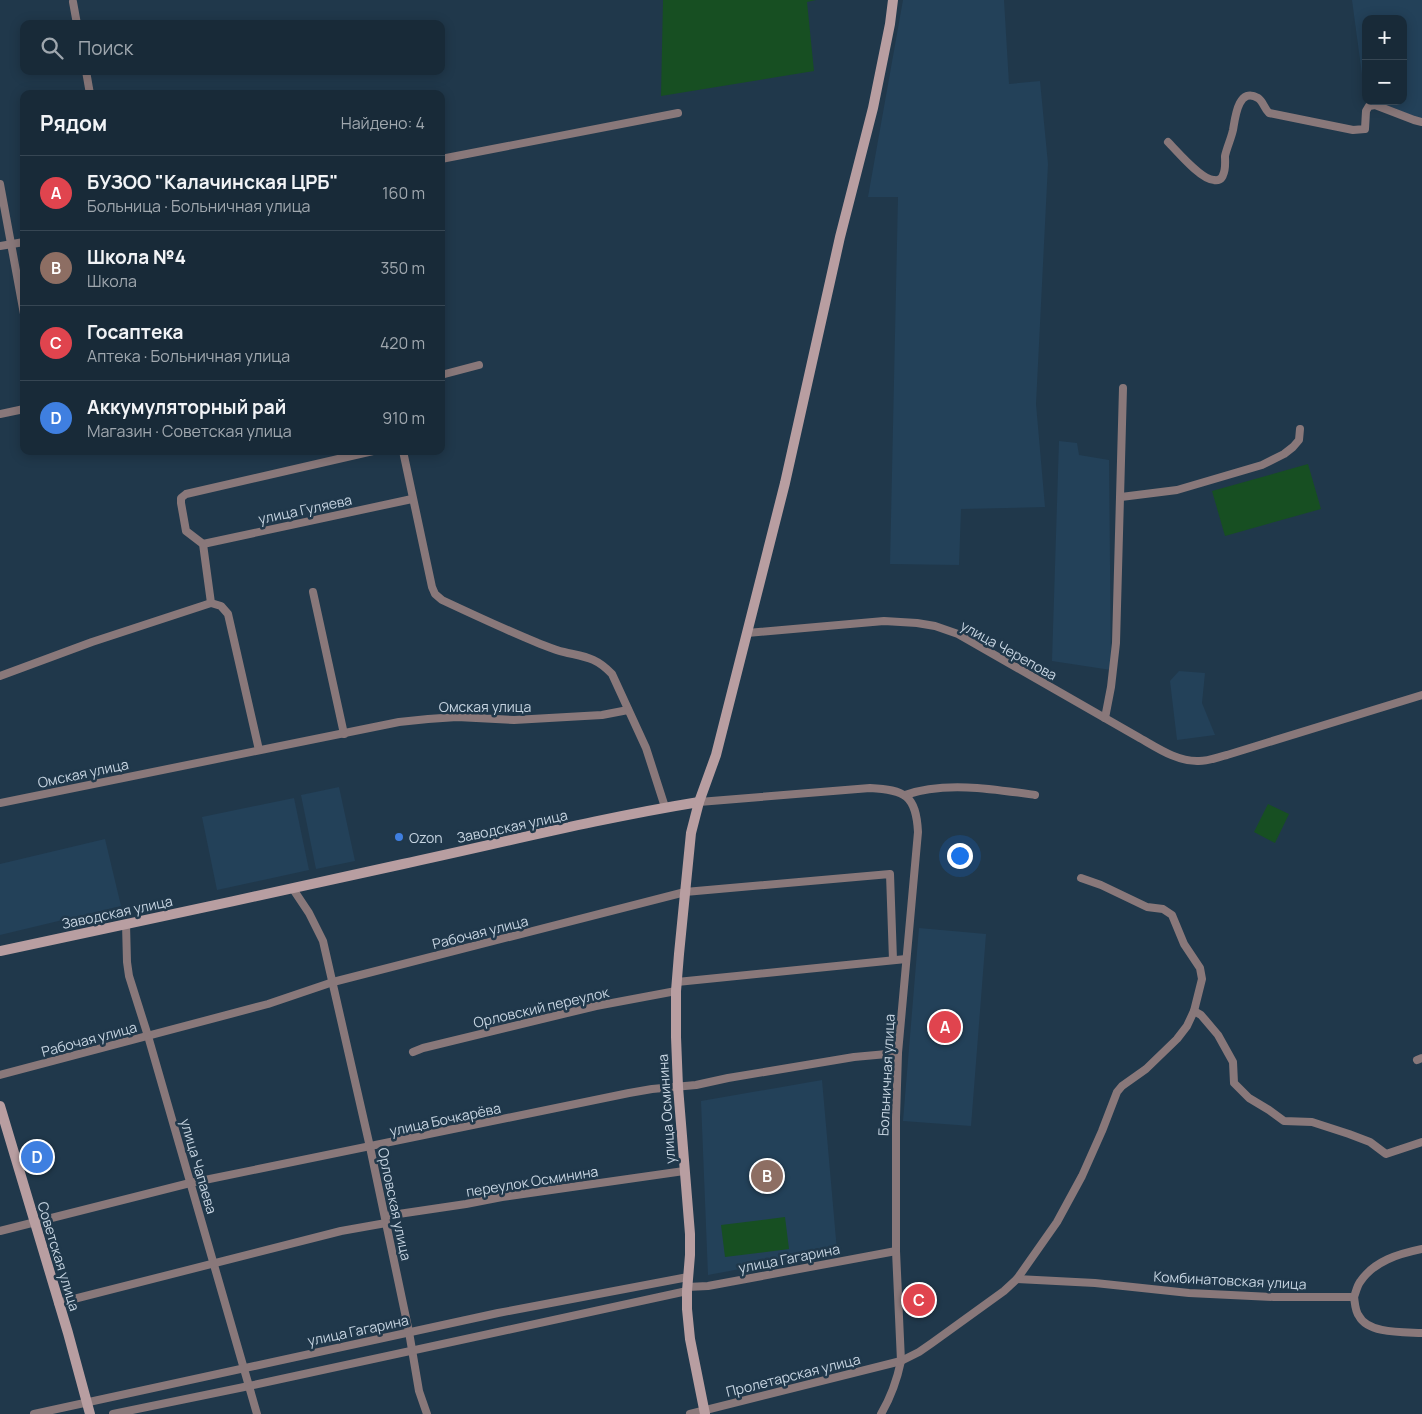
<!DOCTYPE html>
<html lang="ru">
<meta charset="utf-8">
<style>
body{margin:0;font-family:Manrope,sans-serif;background:#253643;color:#f1f3f6}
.controls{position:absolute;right:15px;top:15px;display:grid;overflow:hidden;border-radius:10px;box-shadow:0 2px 12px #0003}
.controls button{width:45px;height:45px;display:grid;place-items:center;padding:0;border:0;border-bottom:1px solid #364653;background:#182a38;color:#f1f3f6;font:25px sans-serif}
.you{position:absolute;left:959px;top:855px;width:18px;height:18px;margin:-12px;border:4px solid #fff;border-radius:50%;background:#1a73e8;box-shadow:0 0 0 8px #1a73e833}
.badge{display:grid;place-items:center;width:32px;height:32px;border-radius:50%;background:#ea580c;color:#fff;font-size:16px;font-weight:700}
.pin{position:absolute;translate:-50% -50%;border:2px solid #fff;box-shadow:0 1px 5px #0006}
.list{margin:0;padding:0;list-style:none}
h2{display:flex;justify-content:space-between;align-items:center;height:65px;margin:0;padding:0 20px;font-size:21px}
h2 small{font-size:16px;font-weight:400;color:#9fa7ae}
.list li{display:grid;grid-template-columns:32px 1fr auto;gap:15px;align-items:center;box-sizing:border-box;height:75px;padding:0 20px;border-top:1px solid #364653}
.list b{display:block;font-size:19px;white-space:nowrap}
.list p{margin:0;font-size:16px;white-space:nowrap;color:#9fa7ae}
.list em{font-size:16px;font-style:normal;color:#9fa7ae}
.icon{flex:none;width:28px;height:28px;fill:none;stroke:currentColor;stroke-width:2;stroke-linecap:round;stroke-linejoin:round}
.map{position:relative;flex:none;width:1422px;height:1414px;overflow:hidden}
.search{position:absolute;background:#182a38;box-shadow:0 2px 12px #0003;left:20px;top:20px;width:425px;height:55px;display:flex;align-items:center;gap:12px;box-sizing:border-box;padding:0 18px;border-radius:10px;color:#9fa7ae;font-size:19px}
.panel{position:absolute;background:#182a38;box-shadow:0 2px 12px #0003;left:20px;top:90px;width:425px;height:365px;border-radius:10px}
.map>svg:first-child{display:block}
.built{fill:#234159}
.green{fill:#174f22}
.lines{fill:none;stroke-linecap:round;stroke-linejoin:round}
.street{stroke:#89787a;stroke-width:8}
.secondary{stroke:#b89ea1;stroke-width:10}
.shop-dot{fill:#3f7fe0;stroke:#20384b;stroke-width:2}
.labels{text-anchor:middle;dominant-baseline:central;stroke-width:5;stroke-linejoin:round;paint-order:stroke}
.street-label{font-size:14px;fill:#c6d4e1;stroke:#20384b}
.poi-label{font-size:14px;fill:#c6d4e1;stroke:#20384b;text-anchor:start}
</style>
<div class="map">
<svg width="1422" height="1414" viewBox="0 0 1422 1414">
<rect width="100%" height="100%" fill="#20384b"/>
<g class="built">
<polygon points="903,0 1004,0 1009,84 1040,81 1048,164 1036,404 1045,507 961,509 959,565 890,564 898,197 868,197"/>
<polygon points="1352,0 1422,0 1422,119 1372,101 1403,101 1403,19 1366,19 1366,81 1363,82"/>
<polygon points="1059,441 1077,443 1079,455 1109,460 1111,670 1052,661"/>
<polygon points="1179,671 1205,673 1202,703 1215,735 1177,740 1170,681"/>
<polygon points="339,787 355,861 316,869 301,795"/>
<polygon points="294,798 309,870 217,890 202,817"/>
<polygon points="105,839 121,906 0,935 0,864"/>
<polygon points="919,928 986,934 971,1126 903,1121"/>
<polygon points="822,1080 837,1251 708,1275 701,1101"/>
</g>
<g class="green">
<polygon points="663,0 816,0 807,2 814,71 661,96"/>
<polygon points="1308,464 1321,509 1225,536 1212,491"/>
<polygon points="1268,804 1289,814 1275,843 1254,832"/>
<polygon points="785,1217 789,1249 725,1257 721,1225"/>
</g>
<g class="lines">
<g class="street">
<polyline points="73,2 77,24"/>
<polyline points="86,71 90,94"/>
<path d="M1168,142c9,9 33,38 46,38 4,1 8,-1 9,-5 3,-6 2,-13 2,-19 2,-9 6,-17 8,-26 2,-11 5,-44 25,-32 5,3 6,10 11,15l84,17 12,-1 1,-18 3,-5 6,-1 39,15 8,2"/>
<polyline points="441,159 678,113"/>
<polyline points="0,184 24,314"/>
<polyline points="0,246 24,242"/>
<polyline points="441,375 479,365"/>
<polyline points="0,414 24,409"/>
<path d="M403,451l29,136 3,7 7,6c32,15 64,30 96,43 8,3 17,7 26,9 21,5 32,5 48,22l34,74 19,59"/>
<polyline points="1121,497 1177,490 1262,465 1284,454 1293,447 1299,440 1300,429"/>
<polyline points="203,544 412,499"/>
<polyline points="313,592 344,734"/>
<path d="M747,633l137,-12 33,2 18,3 23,8 180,103c18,10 39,25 61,24 10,0 19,-4 28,-6l195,-60"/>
<polyline points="0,676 92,642 211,603"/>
<polyline points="1105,718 1111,687 1116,643 1123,388"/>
<polyline points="259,750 228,614 221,606 211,603 203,544 186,531 181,503 181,498 186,494 373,451"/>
<path d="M905,795c39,-14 89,-6 130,0"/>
<path d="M699,802l171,-14c35,2 46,7 48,44l-20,221 -2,64v134l5,110c-4,19 -10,36 -20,53"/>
<polyline points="0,803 399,722 428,719 457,717 514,720 602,715 628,710"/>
<polyline points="293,889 309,913 323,941 370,1147 409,1332 419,1391 427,1414"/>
<polyline points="126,924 127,962 129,976 148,1036 257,1414"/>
<polyline points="677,982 906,959"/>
<polyline points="1194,1011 1201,1015 1218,1035 1233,1062 1234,1083 1249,1098 1269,1110 1284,1121 1312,1122 1349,1134 1370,1142 1386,1154 1422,1142"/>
<polyline points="413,1052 423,1048 596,1006 676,991"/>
<polyline points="1417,1060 1422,1058"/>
<polyline points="0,1075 268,1004 333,982 685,892 890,874 893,960"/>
<polyline points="385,1216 466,1204 502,1197 684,1171"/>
<polyline points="0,1231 190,1183 629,1093 652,1089 696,1085 728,1078 854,1057 898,1053"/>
<polyline points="1017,1279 1095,1283 1189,1293 1274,1297 1354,1297"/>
<polyline points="687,1287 708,1286 896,1251"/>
<path d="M1354,1297c1,6 1,14 5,19 9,18 45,16 63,17"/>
<path d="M1354,1297c2,-5 3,-11 6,-15 14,-21 38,-28 62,-33"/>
<polyline points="58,1303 341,1231 386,1223"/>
<polyline points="34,1414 498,1313 688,1277"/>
<polyline points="113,1414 249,1386 687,1291"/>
<polyline points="690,1414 901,1361 919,1352 932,1343 1004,1291 1017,1279 1057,1222 1082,1176 1102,1131 1117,1092 1122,1086 1146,1069 1177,1039 1187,1026 1194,1011 1202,979 1200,968 1184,944 1172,915 1163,909 1147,907 1101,885 1081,878"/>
</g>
<g class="secondary">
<path d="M0,951c134,-29 269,-57 403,-87 98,-21 197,-46 296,-62"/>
<polyline points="0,1106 68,1333 90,1414"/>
<polyline points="705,1414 690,1339 687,1309 687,1291 690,1255 690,1234 678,1087 676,1037 676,991 679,954 691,833 699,802 716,755 785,483 840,237 873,108 890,24 893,0"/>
</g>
</g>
<circle class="shop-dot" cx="399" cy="837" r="5"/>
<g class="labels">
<g class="street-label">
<text transform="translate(305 509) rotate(-12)">улица Гуляева</text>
<text transform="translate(1009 650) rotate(29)">улица Черепова</text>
<text x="485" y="706">Омская улица</text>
<text transform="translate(83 773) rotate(-12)">Омская улица</text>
<text transform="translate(512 826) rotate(-12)">Заводская улица</text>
<text transform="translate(117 912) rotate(-12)">Заводская улица</text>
<text transform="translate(480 932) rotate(-14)">Рабочая улица</text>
<text transform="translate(541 1007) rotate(-13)">Орловский переулок</text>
<text transform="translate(89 1039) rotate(-15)">Рабочая улица</text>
<text transform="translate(886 1075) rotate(-87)">Больничная улица</text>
<text transform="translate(666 1109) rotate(-94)">улица Осминина</text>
<text transform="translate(445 1119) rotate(-12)">улица Бочкарёва</text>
<text transform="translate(199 1166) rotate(74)">улица Чапаева</text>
<text transform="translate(532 1181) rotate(-9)">переулок Осминина</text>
<text transform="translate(395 1204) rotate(78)">Орловская улица</text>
<text transform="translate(59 1256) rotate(73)">Советская улица</text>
<text transform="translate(789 1258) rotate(-11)">улица Гагарина</text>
<text transform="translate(1230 1280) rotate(3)">Комбинатовская улица</text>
<text transform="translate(358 1330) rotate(-12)">улица Гагарина</text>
<text transform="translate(793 1375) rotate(-14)">Пролетарская улица</text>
</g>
<g class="poi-label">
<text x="409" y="837">Ozon</text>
</g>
</g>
</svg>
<div class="controls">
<button>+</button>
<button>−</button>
</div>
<div class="you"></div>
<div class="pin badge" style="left:945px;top:1027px;background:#e0444e">A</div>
<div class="pin badge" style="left:767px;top:1176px;background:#8d6e63">B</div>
<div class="pin badge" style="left:919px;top:1300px;background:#e0444e">C</div>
<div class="pin badge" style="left:37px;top:1157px;background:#3f7fe0">D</div>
<div class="search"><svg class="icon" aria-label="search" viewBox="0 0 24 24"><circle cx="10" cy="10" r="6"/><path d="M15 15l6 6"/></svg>Поиск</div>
<section class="panel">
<h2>Рядом<small>Найдено: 4</small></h2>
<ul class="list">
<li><span class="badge" style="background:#e0444e">A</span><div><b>БУЗОО &quot;Калачинская ЦРБ&quot;</b><p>Больница · Больничная улица</p></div><em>160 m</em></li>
<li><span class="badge" style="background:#8d6e63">B</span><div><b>Школа №4</b><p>Школа</p></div><em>350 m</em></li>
<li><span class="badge" style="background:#e0444e">C</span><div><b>Госаптека</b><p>Аптека · Больничная улица</p></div><em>420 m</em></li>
<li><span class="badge" style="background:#3f7fe0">D</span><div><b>Аккумуляторный рай</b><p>Магазин · Советская улица</p></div><em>910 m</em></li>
</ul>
</section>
</div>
